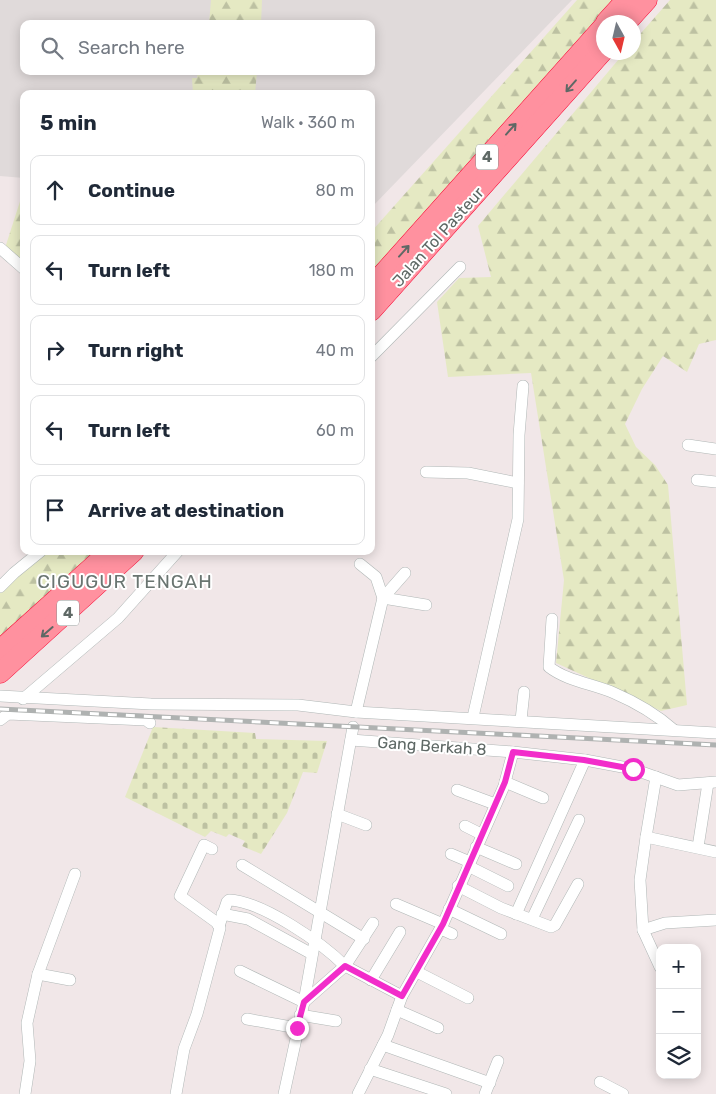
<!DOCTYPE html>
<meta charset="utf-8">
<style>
body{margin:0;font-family:Rubik,sans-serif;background:#f2f2f3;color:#1f2937}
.controls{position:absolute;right:15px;bottom:15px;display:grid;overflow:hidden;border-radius:10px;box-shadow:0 2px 12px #0003}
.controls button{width:45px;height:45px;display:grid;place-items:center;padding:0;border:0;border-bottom:1px solid #e0e1e3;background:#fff;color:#1f2937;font:25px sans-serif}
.compass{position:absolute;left:596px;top:15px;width:45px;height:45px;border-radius:50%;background:#fff;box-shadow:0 2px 12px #0003;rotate:172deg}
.stop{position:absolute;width:15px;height:15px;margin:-11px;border:4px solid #f22dca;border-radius:50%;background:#fff}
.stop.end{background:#f22dca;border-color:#fff;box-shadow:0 1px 5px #0008}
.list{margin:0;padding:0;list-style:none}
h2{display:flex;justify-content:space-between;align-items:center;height:65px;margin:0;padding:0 20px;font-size:21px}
h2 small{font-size:16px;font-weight:400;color:#747a83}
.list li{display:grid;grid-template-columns:32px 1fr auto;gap:15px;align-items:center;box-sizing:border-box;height:70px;margin:0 10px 10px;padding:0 10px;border:1px solid #e0e1e3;border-radius:10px}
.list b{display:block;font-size:19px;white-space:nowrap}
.list em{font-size:16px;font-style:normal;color:#747a83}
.icon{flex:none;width:28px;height:28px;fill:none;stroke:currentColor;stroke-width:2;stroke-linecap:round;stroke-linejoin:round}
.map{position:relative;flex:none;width:716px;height:1094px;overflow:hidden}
.search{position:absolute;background:#fff;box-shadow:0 2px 12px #0003;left:20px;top:20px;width:355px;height:55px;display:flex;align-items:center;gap:12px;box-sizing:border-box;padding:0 18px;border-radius:10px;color:#747a83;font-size:19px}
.panel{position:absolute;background:#fff;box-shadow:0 2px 12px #0003;left:20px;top:90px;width:355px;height:465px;border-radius:10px}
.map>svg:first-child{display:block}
.industrial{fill:#e0dada;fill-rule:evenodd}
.forest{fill:url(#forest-firs)}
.cemetery{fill:url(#cemetery-stones)}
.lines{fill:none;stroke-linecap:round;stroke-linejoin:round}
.street-casing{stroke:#b0b7b6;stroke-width:12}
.highway-casing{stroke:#f9002f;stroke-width:21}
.street{stroke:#fff;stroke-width:11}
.highway{stroke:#ff919f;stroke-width:20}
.rail-casing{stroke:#afb2b1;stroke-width:5}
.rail{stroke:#fff;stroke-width:3;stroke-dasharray:9;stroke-linecap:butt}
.oneway{stroke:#5e6865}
.route{stroke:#f22dca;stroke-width:6}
.labels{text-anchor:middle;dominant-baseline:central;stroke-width:4;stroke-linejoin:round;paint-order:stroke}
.shield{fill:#fff;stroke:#8e9593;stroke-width:1}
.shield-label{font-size:15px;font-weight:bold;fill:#5e6865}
.street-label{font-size:16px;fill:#5e6865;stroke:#fff}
.quarter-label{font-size:19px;letter-spacing:1px;fill:#6a7571;stroke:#fff}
</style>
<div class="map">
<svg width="716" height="1094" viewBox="0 0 716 1094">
<defs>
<pattern id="forest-firs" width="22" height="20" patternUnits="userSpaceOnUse" patternTransform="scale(1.25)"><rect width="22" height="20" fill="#e5e9c3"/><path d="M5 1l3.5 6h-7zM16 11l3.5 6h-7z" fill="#bdc1a2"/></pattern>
<pattern id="cemetery-stones" width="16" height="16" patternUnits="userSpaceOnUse" patternTransform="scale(1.25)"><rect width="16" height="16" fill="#e5e9c3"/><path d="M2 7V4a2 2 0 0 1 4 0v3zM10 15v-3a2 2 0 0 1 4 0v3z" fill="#bdc1a2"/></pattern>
</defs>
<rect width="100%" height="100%" fill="#f1e7e8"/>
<path class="industrial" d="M0,0h572l-201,208v-114h-347v84l-24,-2zM24,24h347v47h-347z"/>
<g class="forest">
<polygon points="211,0 262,0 261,24 209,24"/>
<polygon points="577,0 615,0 374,273 371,271 371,232"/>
<polygon points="670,0 716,0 716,340 699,344 687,372 663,356 642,389 625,424 636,447 655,465 668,485 687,705 661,711 556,663 564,580 531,373 448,377 437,302 459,278 491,277 478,226 624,53 634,52 634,41"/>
<polygon points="198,71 257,71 255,94 193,94 192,78 197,78"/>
<polygon points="24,189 24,263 5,248"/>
<polygon points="49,551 96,551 0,638 0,593 22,572"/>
</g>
<polygon class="cemetery" points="153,727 255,733 256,739 327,741 317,773 303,772 287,813 261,854 242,846 245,841 229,834 226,837 211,831 205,837 125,797"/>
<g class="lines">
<g class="street-casing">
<g id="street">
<polyline points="0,248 24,269"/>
<polyline points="371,357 460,267"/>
<polyline points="688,445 716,449"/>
<polyline points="426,472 468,473 518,483"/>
<polyline points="697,480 716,482"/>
<polyline points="360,564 376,577 383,598 426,605"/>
<polyline points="0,587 14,573 41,551"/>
<path d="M552,619l-3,48c18,14 44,17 65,26 21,9 43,22 60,37"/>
<polyline points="0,696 151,704 298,705 356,712 716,733"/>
<polyline points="23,699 118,618 178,551"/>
<polyline points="356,712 383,598 405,573"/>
<polyline points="473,717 518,519 519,435 523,386"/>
<polyline points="0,720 8,714 146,720 150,723"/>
<polyline points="521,720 524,692"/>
<polyline points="351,740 513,752 585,760 633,769 678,785 716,782"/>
<polyline points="505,782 543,798"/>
<polyline points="457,790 495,804"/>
<polyline points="337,814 366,825"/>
<polyline points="465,826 481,834"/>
<polyline points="646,837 656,777"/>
<polyline points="476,847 516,864"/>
<polyline points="698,847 708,783"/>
<polyline points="451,854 470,862"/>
<polyline points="242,865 364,939"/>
<polyline points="468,866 508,886"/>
<polyline points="458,886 501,908 551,927 555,925 578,884"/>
<polyline points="396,904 443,924"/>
<polyline points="449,909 501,934"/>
<polyline points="222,914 248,919 312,954"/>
<polyline points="516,914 585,760"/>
<polyline points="532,919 579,820"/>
<path d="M219,926l8,-24 2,-2c33,1 93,43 116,66l28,-43"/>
<polyline points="441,929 452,934"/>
<polyline points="643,930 665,923 716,920"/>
<polyline points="660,967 643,930 640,880 646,837 716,852"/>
<polyline points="240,971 304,1002"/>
<polyline points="417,972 468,998"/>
<polyline points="38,974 70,980"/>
<polyline points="371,980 400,932"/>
<polyline points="304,1002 345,966 402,996"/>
<polyline points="397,1010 438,1028"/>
<polyline points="300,1015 336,1021"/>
<polyline points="247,1019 297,1028"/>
<polyline points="383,1045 490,1083"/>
<polyline points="370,1069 446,1094"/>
<polyline points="600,1082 623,1094"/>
<polyline points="25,1094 30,1061 27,1023 38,974 75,874"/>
<polyline points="176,1094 184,1049 197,1014 220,928 216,922 180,896 204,845 212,849"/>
<polyline points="284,1094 304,1002 353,727"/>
<polyline points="358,1094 388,1035 402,996 443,924 504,786 513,752"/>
<polyline points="485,1094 498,1061"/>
</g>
</g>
<g class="highway-casing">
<g id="highway">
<polyline points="606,22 626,0"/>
<polyline points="627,22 647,0"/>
<polyline points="371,287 604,26"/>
<polyline points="371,311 604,50"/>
<polyline points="0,650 110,551"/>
<polyline points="0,673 134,551"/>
</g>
</g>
<use href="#street" class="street"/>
<use href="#highway" class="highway"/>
<g class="rail-casing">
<polyline id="rail" points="0,709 716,745"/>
</g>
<use href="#rail" class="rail"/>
</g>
<defs><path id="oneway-shaft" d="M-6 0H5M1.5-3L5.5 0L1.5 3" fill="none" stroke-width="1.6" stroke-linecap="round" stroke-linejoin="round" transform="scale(1.25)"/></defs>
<g class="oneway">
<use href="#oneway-shaft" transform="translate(571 86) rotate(131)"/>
<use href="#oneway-shaft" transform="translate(511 129) rotate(-48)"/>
<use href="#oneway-shaft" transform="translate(404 251) rotate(-48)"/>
<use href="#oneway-shaft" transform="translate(47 632) rotate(139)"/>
</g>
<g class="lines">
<polyline class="route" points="297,1028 304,1002 345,966 402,996 443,924 505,782 513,752 584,760 633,769"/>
</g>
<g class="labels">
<g class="shield">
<rect x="476" y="144.5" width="22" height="25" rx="4"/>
<rect x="57" y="600.5" width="22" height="25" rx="4"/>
</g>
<g class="shield-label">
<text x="487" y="157">4</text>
<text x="68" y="613">4</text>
</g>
<g class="street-label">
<text transform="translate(438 237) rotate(-48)">Jalan Tol Pasteur</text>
<text transform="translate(432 746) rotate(4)">Gang Berkah 8</text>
</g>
<g class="quarter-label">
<text x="125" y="581">CIGUGUR TENGAH</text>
</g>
</g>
</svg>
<div class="controls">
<button>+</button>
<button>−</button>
<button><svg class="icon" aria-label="layers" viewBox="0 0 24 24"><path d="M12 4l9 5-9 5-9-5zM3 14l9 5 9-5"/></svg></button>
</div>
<svg class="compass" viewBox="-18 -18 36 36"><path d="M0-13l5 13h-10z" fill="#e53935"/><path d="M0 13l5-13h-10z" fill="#747a83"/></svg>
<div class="stop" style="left:633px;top:769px"></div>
<div class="stop end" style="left:297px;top:1028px"></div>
<div class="search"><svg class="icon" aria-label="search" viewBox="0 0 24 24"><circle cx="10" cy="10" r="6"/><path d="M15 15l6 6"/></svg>Search here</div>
<section class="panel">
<h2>5 min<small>Walk · 360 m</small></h2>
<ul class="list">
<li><svg class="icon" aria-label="ahead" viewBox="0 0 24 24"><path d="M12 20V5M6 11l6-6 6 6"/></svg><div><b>Continue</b></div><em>80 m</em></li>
<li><svg class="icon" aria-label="left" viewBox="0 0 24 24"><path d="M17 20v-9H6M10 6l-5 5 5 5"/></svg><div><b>Turn left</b></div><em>180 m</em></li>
<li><svg class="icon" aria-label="right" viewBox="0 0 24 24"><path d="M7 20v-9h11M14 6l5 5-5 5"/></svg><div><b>Turn right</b></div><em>40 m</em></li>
<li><svg class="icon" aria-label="left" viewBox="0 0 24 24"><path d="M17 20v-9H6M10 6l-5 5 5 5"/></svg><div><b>Turn left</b></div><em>60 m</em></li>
<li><svg class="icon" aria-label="arrive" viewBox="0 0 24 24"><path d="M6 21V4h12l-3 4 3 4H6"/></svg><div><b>Arrive at destination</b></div></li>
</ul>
</section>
</div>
